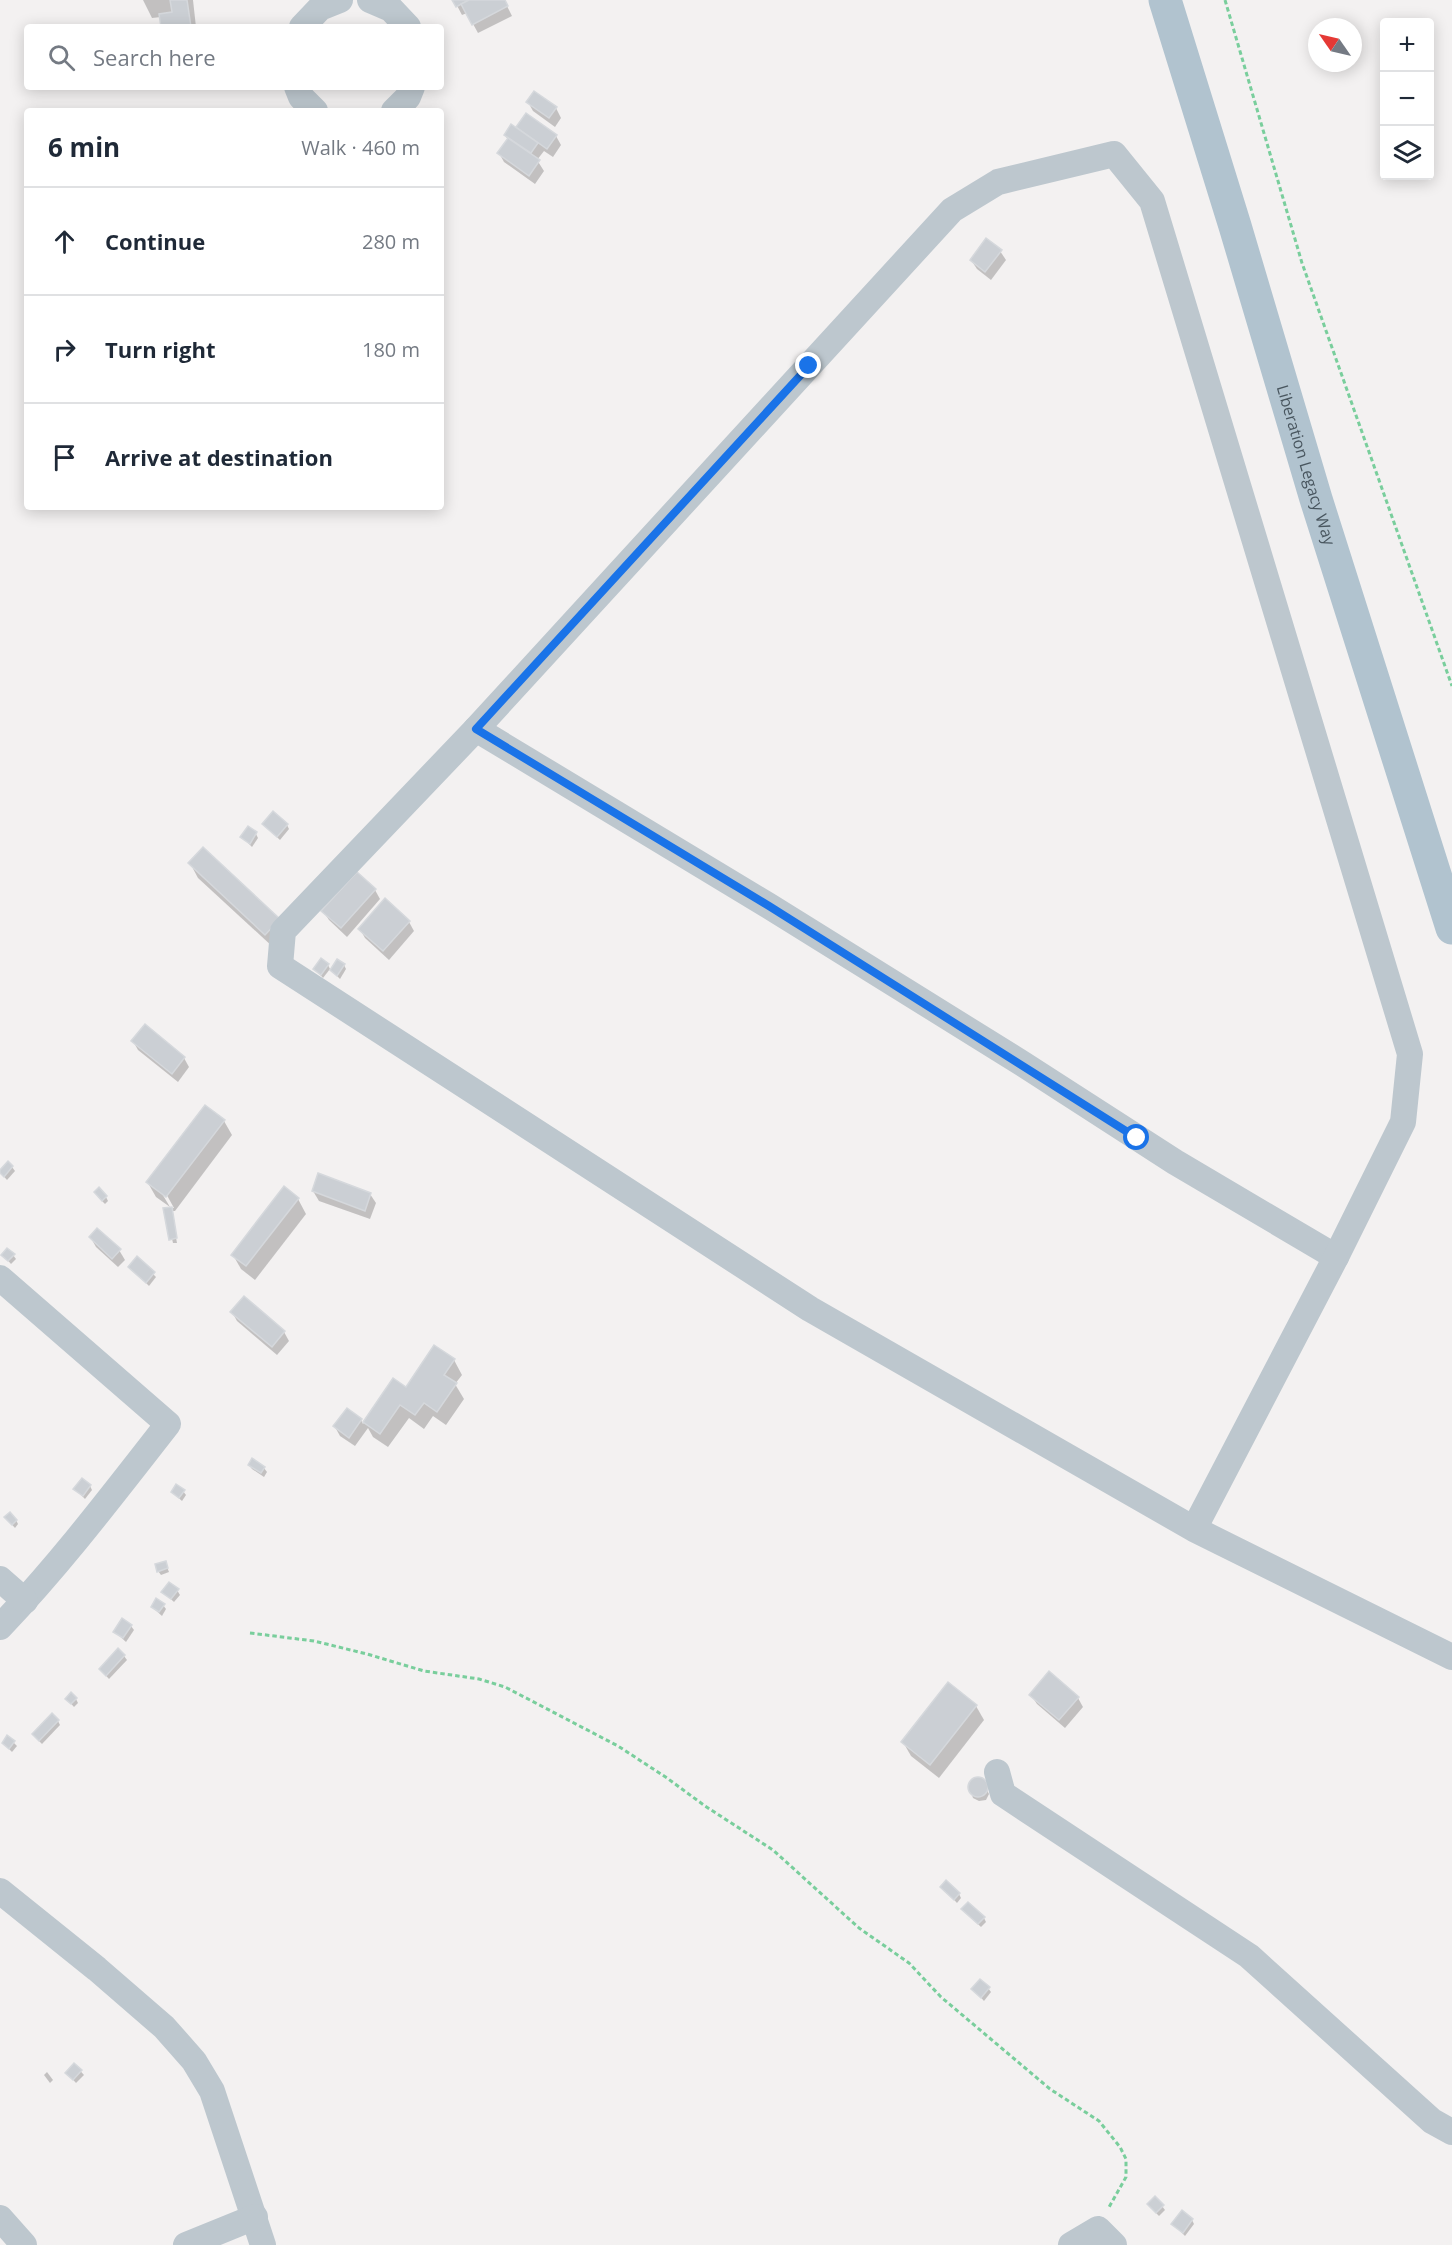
<!DOCTYPE html>
<meta charset="utf-8">
<style>
body{margin:0;font-family:"Open Sans",sans-serif;background:#f2f2f3;color:#1f2937}
.controls{position:absolute;right:18px;top:18px;display:grid;overflow:hidden;border-radius:6px;box-shadow:0 3px 15px #0003}
.controls button{width:54px;height:54px;display:grid;place-items:center;padding:0;border:0;border-bottom:2px solid #e0e1e3;background:#fff;color:#1f2937;font:30px sans-serif}
.compass{position:absolute;left:1308px;top:18px;width:54px;height:54px;border-radius:50%;background:#fff;box-shadow:0 3px 15px #0003;rotate:304deg}
.stop{position:absolute;width:18px;height:18px;margin:-14px;border:4px solid #1a73e8;border-radius:50%;background:#fff}
.stop.end{background:#1a73e8;border-color:#fff;box-shadow:0 2px 6px #0008}
.list{margin:0;padding:0;list-style:none}
h2{display:flex;justify-content:space-between;align-items:center;height:78px;margin:0;padding:0 24px;font-size:26px}
h2 small{font-size:20px;font-weight:400;color:#747a83}
.list li{display:grid;grid-template-columns:39px 1fr auto;gap:18px;align-items:center;box-sizing:border-box;height:108px;padding:0 24px;border-top:2px solid #e0e1e3}
.list b{display:block;font-size:22px;white-space:nowrap}
.list em{font-size:20px;font-style:normal;color:#747a83}
.icon{flex:none;width:33px;height:33px;fill:none;stroke:currentColor;stroke-width:2;stroke-linecap:round;stroke-linejoin:round}
.map{position:relative;flex:none;width:1452px;height:2245px;overflow:hidden}
.search{position:absolute;background:#fff;box-shadow:0 3px 15px #0003;left:24px;top:24px;width:420px;height:66px;display:flex;align-items:center;gap:15px;box-sizing:border-box;padding:0 21px;border-radius:6px;color:#747a83;font-size:22px}
.panel{position:absolute;background:#fff;box-shadow:0 3px 15px #0003;left:24px;top:108px;width:420px;height:402px;border-radius:6px}
.map>svg:first-child{display:block}
.shadow{fill:#0003}
.building{fill:#cbcfd4;stroke:#d5d8dc;stroke-width:1.5}
.lines{fill:none;stroke-linecap:round;stroke-linejoin:round}
.path{stroke:#79ce9c;stroke-width:3;stroke-dasharray:4.5 3;stroke-linecap:butt}
.minor{stroke:#bdc7ce;stroke-width:26}
.major{stroke:#b1c3cf;stroke-width:33}
.route{stroke:#1a73e8;stroke-width:8}
.labels{text-anchor:middle;dominant-baseline:central;stroke-width:5;stroke-linejoin:round;paint-order:stroke}
.street-label{font-size:16px;fill:#49565f;stroke:#fff}
</style>
<div class="map">
<svg width="1452" height="2245" viewBox="0 0 1452 2245">
<rect width="100%" height="100%" fill="#f3f1f1"/>
<g class="shadow">
<polygon points="143,0 193,0 196,27 162,27 161,17 152,18"/>
<polygon points="454,0 504,0 512,16 478,33 467,13 462,15"/>
<polygon points="534,93 556,108 561,118 555,127 533,111 528,102"/>
<polygon points="526,115 556,136 561,145 553,157 544,151 537,160 544,171 535,184 504,162 499,153 508,140 505,135 516,129"/>
<polygon points="1000,251 1006,260 991,280 977,269 971,260"/>
<polygon points="264,825 287,825 289,829 280,840"/>
<polygon points="256,834 258,838 252,847 242,837"/>
<polygon points="190,863 279,920 274,948 198,878"/>
<polygon points="375,890 380,899 347,937 329,920 323,911"/>
<polygon points="409,922 414,931 389,960 365,938 360,929"/>
<polygon points="328,965 330,969 323,978 315,969"/>
<polygon points="344,965 346,969 340,979 331,970"/>
<polygon points="133,1041 184,1058 189,1067 178,1082 138,1050"/>
<polygon points="205,1107 224,1121 232,1135 175,1211 171,1211 177,1243 173,1243 165,1209 174,1208 164,1190 161,1192 170,1207 156,1197 148,1183"/>
<polygon points="12,1167 15,1171 7,1180 0,1172"/>
<polygon points="284,1188 298,1199 306,1214 255,1280 241,1269 233,1255"/>
<polygon points="313,1191 370,1194 376,1203 370,1219 319,1201"/>
<polygon points="98,1197 106,1197 108,1201 105,1204"/>
<polygon points="91,1238 119,1250 125,1260 118,1267 96,1247"/>
<polygon points="3,1255 13,1255 16,1259 11,1264"/>
<polygon points="137,1258 156,1277 149,1286 130,1267"/>
<polygon points="232,1312 284,1332 289,1341 277,1355 237,1321"/>
<polygon points="454,1360 462,1375 455,1384 464,1399 446,1425 433,1416 424,1429 409,1418 388,1447 373,1437 368,1428 355,1446 340,1436 335,1427 361,1420 363,1424 393,1380 406,1389"/>
<polygon points="252,1460 264,1468 267,1472 264,1477 252,1469 249,1465"/>
<polygon points="90,1486 92,1490 85,1499 75,1489"/>
<polygon points="183,1491 186,1495 182,1501 172,1492"/>
<polygon points="6,1518 16,1520 18,1524 15,1528"/>
<polygon points="167,1567 169,1572 161,1575 158,1571"/>
<polygon points="177,1590 180,1595 174,1602 163,1592"/>
<polygon points="163,1605 166,1609 162,1616 152,1607"/>
<polygon points="131,1626 134,1630 126,1642 115,1632"/>
<polygon points="124,1656 127,1660 109,1679 100,1669"/>
<polygon points="1031,1695 1078,1698 1083,1707 1065,1728 1037,1704"/>
<polygon points="67,1699 76,1699 78,1703 74,1707"/>
<polygon points="976,1706 984,1720 939,1778 911,1756 903,1742"/>
<polygon points="58,1721 60,1725 42,1744 36,1738"/>
<polygon points="8,1737 17,1746 12,1752 3,1743"/>
<polygon points="979,1778 982,1780 989,1794 986,1800 979,1801 973,1798 969,1786 973,1780"/>
<polygon points="942,1887 959,1894 961,1898 957,1903"/>
<polygon points="966,1913 984,1918 986,1922 981,1927"/>
<polygon points="988,1988 991,1992 984,2001 973,1989"/>
<polygon points="75,2065 84,2075 76,2083 67,2073"/>
<polygon points="47,2072 53,2080 50,2083 44,2075"/>
<polygon points="1162,2206 1165,2210 1159,2216 1151,2208"/>
<polygon points="1192,2220 1194,2224 1185,2236 1173,2224"/>
</g>
<g class="building">
<polygon points="170,0 187,0 191,27 161,27 159,14 172,12"/>
<polygon points="452,0 469,0 456,7"/>
<polygon points="469,0 505,0 508,6 472,25 461,4"/>
<polygon points="534,91 557,107 549,118 526,102"/>
<polygon points="526,113 557,135 547,149 516,127"/>
<polygon points="511,124 538,143 531,153 504,135"/>
<polygon points="508,138 540,160 529,176 497,153"/>
<polygon points="986,238 1002,250 985,272 970,260"/>
<polygon points="273,811 288,824 277,837 262,824"/>
<polygon points="248,826 257,832 250,844 240,837"/>
<polygon points="203,847 280,919 265,935 188,863"/>
<polygon points="357,872 376,889 341,928 321,911"/>
<polygon points="385,898 410,921 383,951 358,929"/>
<polygon points="321,958 329,964 321,975 313,969"/>
<polygon points="337,959 345,964 337,976 330,970"/>
<polygon points="145,1024 185,1057 172,1074 131,1041"/>
<polygon points="205,1105 225,1120 166,1197 146,1182"/>
<polygon points="8,1161 13,1166 4,1177 0,1173 0,1170"/>
<polygon points="318,1173 371,1193 365,1211 312,1191"/>
<polygon points="284,1186 299,1198 246,1266 231,1255"/>
<polygon points="99,1187 107,1196 102,1201 94,1192"/>
<polygon points="172,1207 177,1238 169,1240 163,1208"/>
<polygon points="97,1228 121,1249 112,1259 89,1237"/>
<polygon points="7,1248 15,1254 8,1261 1,1255"/>
<polygon points="137,1256 155,1272 146,1283 128,1267"/>
<polygon points="244,1296 285,1331 272,1347 230,1312"/>
<polygon points="434,1345 455,1359 444,1375 457,1383 437,1412 424,1403 415,1415 400,1405 380,1434 363,1422 393,1378 406,1387"/>
<polygon points="347,1408 362,1419 349,1438 333,1426"/>
<polygon points="252,1458 265,1467 261,1473 248,1465"/>
<polygon points="82,1478 91,1485 83,1496 73,1489"/>
<polygon points="176,1484 185,1490 179,1498 171,1492"/>
<polygon points="10,1512 17,1520 12,1525 4,1517"/>
<polygon points="166,1561 168,1568 157,1572 155,1564"/>
<polygon points="169,1582 179,1589 171,1599 161,1592"/>
<polygon points="156,1598 165,1604 159,1612 151,1607"/>
<polygon points="122,1618 132,1625 123,1638 113,1632"/>
<polygon points="118,1648 125,1655 106,1676 99,1669"/>
<polygon points="1049,1671 1079,1697 1059,1720 1029,1695"/>
<polygon points="948,1682 977,1705 930,1765 901,1742"/>
<polygon points="71,1692 77,1698 71,1704 65,1699"/>
<polygon points="52,1713 59,1720 39,1741 32,1734"/>
<polygon points="7,1735 15,1741 9,1749 2,1743"/>
<circle cx="978" cy="1787" r="10"/>
<polygon points="946,1880 960,1893 954,1900 940,1887"/>
<polygon points="968,1902 985,1917 978,1924 961,1909"/>
<polygon points="980,1979 990,1987 981,1998 971,1989"/>
<polygon points="74,2063 82,2070 73,2080 65,2073"/>
<polygon points="1155,2196 1164,2205 1156,2213 1147,2204"/>
<polygon points="1182,2210 1193,2219 1183,2233 1171,2224"/>
</g>
<g class="lines">
<g class="path">
<polyline points="1225,0 1302,263 1452,686"/>
<polyline points="250,1633 314,1641 367,1654 424,1671 479,1679 505,1687 618,1746 667,1778 705,1806 773,1850 859,1928 909,1963 941,1997 1050,2089 1099,2121 1120,2147 1126,2159 1126,2177 1108,2209"/>
</g>
<g class="minor">
<polyline points="370,0 391,9 408,27"/>
<polyline points="302,27 320,8 340,0"/>
<polyline points="297,87 301,97 315,111"/>
<polyline points="394,111 408,97 412,87"/>
<polyline points="476,729 769,906 1023,1064 1175,1162 1336,1257"/>
<path d="M0,1278l168,146c-54,69 -107,139 -168,203"/>
<polyline points="1194,1529 1336,1257 1403,1122 1410,1054 1152,201 1114,154 998,182 952,210 476,729 283,931 280,966 810,1309 1194,1529 1452,1657"/>
<polyline points="0,1579 25,1601"/>
<polyline points="997,1772 1003,1794 1249,1956 1432,2121 1452,2132"/>
<polyline points="0,1891 97,1969 164,2027 194,2061 212,2091 263,2245"/>
<polyline points="0,2218 24,2245"/>
<polyline points="186,2245 255,2217"/>
<polyline points="1071,2245 1098,2229 1114,2245"/>
</g>
<path class="major" id="s1" d="M1165,0l70,226 81,273 136,429"/>
</g>
<g class="lines">
<polyline class="route" points="809,366 476,729 769,906 1137,1138"/>
</g>
<g class="labels">
<g class="street-label">
<text stroke="none"><textPath href="#s1" startOffset="486">Liberation Legacy Way</textPath></text>
</g>
</g>
</svg>
<div class="controls">
<button>+</button>
<button>−</button>
<button><svg class="icon" aria-label="layers" viewBox="0 0 24 24"><path d="M12 4l9 5-9 5-9-5zM3 14l9 5 9-5"/></svg></button>
</div>
<svg class="compass" viewBox="-18 -18 36 36"><path d="M0-13l5 13h-10z" fill="#e53935"/><path d="M0 13l5-13h-10z" fill="#747a83"/></svg>
<div class="stop" style="left:1137px;top:1138px"></div>
<div class="stop end" style="left:809px;top:366px"></div>
<div class="search"><svg class="icon" aria-label="search" viewBox="0 0 24 24"><circle cx="10" cy="10" r="6"/><path d="M15 15l6 6"/></svg>Search here</div>
<section class="panel">
<h2>6 min<small>Walk · 460 m</small></h2>
<ul class="list">
<li><svg class="icon" aria-label="ahead" viewBox="0 0 24 24"><path d="M12 20V5M6 11l6-6 6 6"/></svg><div><b>Continue</b></div><em>280 m</em></li>
<li><svg class="icon" aria-label="right" viewBox="0 0 24 24"><path d="M7 20v-9h11M14 6l5 5-5 5"/></svg><div><b>Turn right</b></div><em>180 m</em></li>
<li><svg class="icon" aria-label="arrive" viewBox="0 0 24 24"><path d="M6 21V4h12l-3 4 3 4H6"/></svg><div><b>Arrive at destination</b></div></li>
</ul>
</section>
</div>
